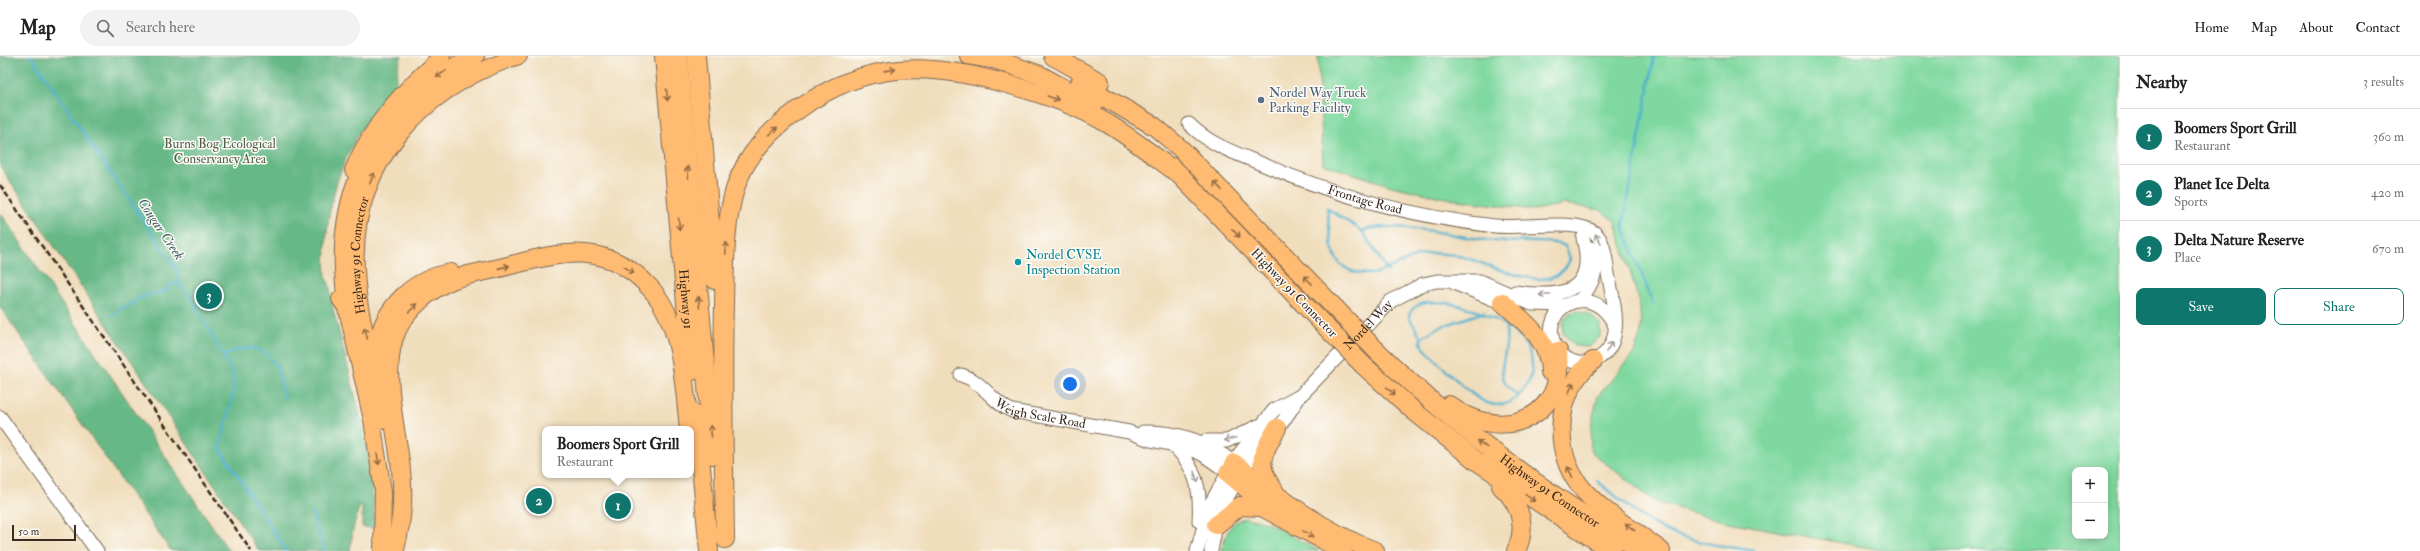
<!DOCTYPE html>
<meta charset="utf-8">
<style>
body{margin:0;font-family:"IM FELL Double Pica",serif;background:#f2f2f2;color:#222}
.controls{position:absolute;right:12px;bottom:12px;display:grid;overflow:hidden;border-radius:8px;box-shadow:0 2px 10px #0003}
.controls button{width:36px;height:36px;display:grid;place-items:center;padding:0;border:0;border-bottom:1px solid #e0e0e0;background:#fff;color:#222;font:20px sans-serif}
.scale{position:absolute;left:12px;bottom:10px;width:64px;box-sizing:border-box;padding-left:4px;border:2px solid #3b2a1e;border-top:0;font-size:11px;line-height:14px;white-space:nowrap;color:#3b2a1e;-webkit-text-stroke:3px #fdfcf7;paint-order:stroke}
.you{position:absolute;left:1070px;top:328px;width:14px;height:14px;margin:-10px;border:3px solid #fff;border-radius:50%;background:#1a73e8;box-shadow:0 0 0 6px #1a73e833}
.badge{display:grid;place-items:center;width:26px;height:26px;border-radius:50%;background:#0f766e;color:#fff;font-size:13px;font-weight:700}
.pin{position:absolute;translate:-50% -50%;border:2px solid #fff;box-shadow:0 1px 4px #0006}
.popup{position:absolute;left:542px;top:370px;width:152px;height:52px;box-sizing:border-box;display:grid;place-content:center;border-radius:8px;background:#fff;filter:drop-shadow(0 1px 3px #0005);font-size:13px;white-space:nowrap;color:#767676}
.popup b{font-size:15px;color:#222}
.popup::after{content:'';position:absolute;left:50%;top:100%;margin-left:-8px;border:8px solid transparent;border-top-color:#fff}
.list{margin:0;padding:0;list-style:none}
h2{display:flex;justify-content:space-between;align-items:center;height:52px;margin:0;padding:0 16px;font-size:17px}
h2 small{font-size:13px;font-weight:400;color:#767676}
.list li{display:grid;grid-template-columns:26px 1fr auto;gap:12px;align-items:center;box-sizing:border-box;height:56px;padding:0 16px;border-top:1px solid #e0e0e0}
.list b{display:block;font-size:15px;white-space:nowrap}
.list p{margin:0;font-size:13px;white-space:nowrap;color:#767676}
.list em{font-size:13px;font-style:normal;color:#767676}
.actions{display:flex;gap:8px;padding:12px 16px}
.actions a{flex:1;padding:9px 0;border:1px solid #0f766e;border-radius:8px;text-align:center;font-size:14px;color:#0f766e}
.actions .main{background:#0f766e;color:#fff}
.icon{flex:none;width:22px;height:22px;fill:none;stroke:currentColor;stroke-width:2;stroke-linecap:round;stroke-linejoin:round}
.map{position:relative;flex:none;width:2120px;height:495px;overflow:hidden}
header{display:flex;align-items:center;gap:24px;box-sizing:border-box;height:56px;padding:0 20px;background:#fff;border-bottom:1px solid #e0e0e0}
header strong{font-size:19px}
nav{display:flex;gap:22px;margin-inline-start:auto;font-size:14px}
.search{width:280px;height:36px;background:#f2f2f2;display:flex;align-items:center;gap:10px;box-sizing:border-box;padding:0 14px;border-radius:22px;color:#767676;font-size:15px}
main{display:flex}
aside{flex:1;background:#fff}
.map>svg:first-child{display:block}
.green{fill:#7ed89f;stroke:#5c815e;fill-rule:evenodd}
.forest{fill:#66b886;stroke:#507152}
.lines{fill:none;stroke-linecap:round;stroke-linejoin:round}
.stream{stroke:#4eb0cd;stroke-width:2.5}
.minor-casing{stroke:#7a6955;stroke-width:15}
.major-casing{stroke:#7a6955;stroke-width:18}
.highway-casing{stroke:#7a6955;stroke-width:20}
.minor{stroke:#fff;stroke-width:13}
.major{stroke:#ffbb71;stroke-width:16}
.highway{stroke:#ffbb71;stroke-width:18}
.rail{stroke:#3b2a1e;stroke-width:2.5;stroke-dasharray:6 3;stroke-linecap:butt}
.highway-bridge-casing{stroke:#7a6955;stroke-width:20;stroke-linecap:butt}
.highway-bridge{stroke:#ffbb71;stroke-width:18}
.oneway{stroke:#936b43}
.oneway2{stroke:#a79f9a}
.service-dot{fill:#5c6f8a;stroke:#fdfcf7;stroke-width:1.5}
.culture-dot{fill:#0f9aa8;stroke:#fdfcf7;stroke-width:1.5}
.labels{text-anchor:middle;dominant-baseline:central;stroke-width:3;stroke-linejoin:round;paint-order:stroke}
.service-label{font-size:13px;fill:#4e5e75;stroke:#fdfcf7;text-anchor:start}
.park-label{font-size:13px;fill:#4f5e45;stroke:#fdfcf7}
.street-label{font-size:13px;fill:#3b2a1e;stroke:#fdfcf7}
.culture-label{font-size:13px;fill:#0d838f;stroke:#fdfcf7;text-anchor:start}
.water-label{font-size:14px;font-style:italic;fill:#436064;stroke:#fdfcf7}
</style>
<header>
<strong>Map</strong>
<div class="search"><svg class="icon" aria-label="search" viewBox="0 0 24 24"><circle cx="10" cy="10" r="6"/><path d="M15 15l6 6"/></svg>Search here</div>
<nav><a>Home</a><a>Map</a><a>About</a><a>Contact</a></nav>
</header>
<main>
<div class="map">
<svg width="2120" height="495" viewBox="0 0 2120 495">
<rect width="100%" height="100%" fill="#fdfcf7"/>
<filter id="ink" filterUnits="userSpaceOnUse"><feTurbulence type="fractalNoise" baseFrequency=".025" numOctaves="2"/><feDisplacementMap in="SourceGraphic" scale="8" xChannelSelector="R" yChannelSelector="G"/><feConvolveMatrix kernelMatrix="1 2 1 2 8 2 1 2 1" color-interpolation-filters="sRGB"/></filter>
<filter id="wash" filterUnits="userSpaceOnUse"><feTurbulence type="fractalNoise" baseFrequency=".012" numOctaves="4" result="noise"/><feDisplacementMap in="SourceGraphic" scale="16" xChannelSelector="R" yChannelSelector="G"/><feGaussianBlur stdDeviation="0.9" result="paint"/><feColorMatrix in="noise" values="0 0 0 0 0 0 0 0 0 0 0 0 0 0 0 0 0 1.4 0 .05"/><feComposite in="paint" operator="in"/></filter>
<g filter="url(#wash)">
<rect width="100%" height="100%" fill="#f0ddbc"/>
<g class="green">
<path d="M1318,0h802v495h-234l-163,-30 -68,-19 -65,-51 2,-30 6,-25 36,-43 7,-21 -1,-24 -6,-24 -19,-63 -15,-11 -36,-6 -29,6 -84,-11 -56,-12 -72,-23zM2075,414h30v66h-30z"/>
<path d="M1578,255l13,4 9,9v13l-12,10 -14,-1 -11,-13c-2,-11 2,-21 15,-22z"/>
<path d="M1247,462l21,5 51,28h-97c3,-14 8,-33 25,-33z"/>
</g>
<g class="forest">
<path d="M0,0h402c-6,10 -3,21 -8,32 -5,14 -23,29 -32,41 -29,45 -39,97 -36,150l3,4 4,26 30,117 8,39 4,63 -13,-1v-20h-3l-6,22 -3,22h-91l-259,-385z"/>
<polygon points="0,156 229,495 171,495 0,251"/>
</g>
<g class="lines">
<g class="stream">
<polyline points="31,0 177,214 179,228 192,243 233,318 234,334 220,392 286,495"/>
<path d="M1327,152c3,18 1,48 17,59 32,20 53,-8 81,-13 10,-2 23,0 33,2 30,5 96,47 112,3l-4,-12c-8,-8 -56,-4 -72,-6 -35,-3 -101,-22 -132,-10"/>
<polyline points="1327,152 1362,175 1388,215"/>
<polyline points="1653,247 1623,170 1654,0"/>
<polyline points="111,259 115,259 119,253 136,246 138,242 168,234 169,228 179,228"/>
<path d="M1505,269c8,32 -19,48 13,71"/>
<path d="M1421,282l-12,-21c5,-35 113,-2 122,40 3,15 0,24 -10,36 -26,29 -51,-1 -71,-19 -10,-10 -21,-19 -29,-30v-6l16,-10 47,-16"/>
<polyline points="223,300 236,294 254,292 265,297 277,311 284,341"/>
<path d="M1597,425c22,17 45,39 70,50 27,12 58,15 87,20"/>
<polyline points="311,455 325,495"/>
</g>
</g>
</g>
<g filter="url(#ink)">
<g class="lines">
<g class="minor-casing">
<g id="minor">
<path id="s1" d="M1189,68c21,21 46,29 73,40 74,32 153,53 233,62 26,3 82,-8 100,7 10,8 11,29 13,41 5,25 18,67 -9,84 -7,4 -13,6 -21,5 -11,-2 -20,-10 -24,-20 -15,-35 38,-66 61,-17"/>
<polyline points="1454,227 1510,250"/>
<path d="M1515,236c43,6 83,3 68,-54"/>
<path d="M1579,245c13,-15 23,-35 12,-53"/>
<path id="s2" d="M961,319c22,6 31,28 51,36l117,21 21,8 35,7 17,7 26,18"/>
<polyline points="0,361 97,495"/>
<path d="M1143,376c34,-1 65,10 91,31"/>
<polyline points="1205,385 1227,385 1258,370"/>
<path d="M1173,389c24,23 28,45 26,76"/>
<polyline points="1197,495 1210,449 1237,401 1274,354 1298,341"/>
<path id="s3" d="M1211,495l5,-26 10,-26 20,-35 38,-44 16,-24 91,-95 32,-17 14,-3h43l52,23 32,1"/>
</g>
</g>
<g class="major-casing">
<g id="major">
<polyline points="968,0 991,4"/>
<path d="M353,114c19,-46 51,-81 89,-114"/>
<polyline points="340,243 347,253 372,364 383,435 382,495"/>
<path id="s4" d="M386,365c-9,-50 -28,-99 -30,-151 -6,-107 67,-183 163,-214"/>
</g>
</g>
<g class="highway-casing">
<g id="highway">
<path id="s5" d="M664,0l28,315"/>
<polyline points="678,0 713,399"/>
<polyline points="696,0 715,224"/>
<polyline points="985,0 1040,19 1094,49"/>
<polyline points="1053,0 1100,26"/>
<polyline points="1080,27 1154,70 1181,93 1335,252"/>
<polyline points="1172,111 1321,266"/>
<path d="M1502,246c22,19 48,38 48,70"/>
<path d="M347,253c-2,-25 -5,-50 -2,-76 8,-79 59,-143 130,-177"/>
<path id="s6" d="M1376,294c81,79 169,144 266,201"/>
<path d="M1593,305c-19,15 -28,34 -31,57 -7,73 49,94 99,133"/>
<polyline points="1363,309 1415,356 1475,404 1612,495"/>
<path d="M381,319c-2,-10 -5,-21 -3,-31 6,-37 36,-65 73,-71"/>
<path d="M1449,349c28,23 78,29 101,-7 9,-14 9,-31 8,-47"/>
<polyline points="696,358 709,495"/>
<path d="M1234,407c44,34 88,68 141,88"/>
<polyline points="1228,417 1270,452"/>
<path d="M1501,430c19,18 27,40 15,65"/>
<path d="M1274,434c-20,-26 -11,-37 3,-62"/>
<polyline points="1216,469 1240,450 1262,451 1343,495"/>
<path d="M725,483c-1,-78 -3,-157 -1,-236 1,-39 0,-80 12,-117 11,-33 36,-57 63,-77 67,-49 131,-47 208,-25 34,9 67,20 98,38 26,15 50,35 75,53"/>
<path d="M395,493c7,-27 9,-52 6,-79 -4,-42 -22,-101 -4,-140 10,-21 33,-41 55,-50 12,-5 26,-7 38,-10 34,-7 70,-21 104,-15 23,4 43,18 58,35 31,36 32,95 37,139"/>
</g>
</g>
<use href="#minor" class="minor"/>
<use href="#major" class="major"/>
<use href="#highway" class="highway"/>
<polyline class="rail" points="0,129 251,495"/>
<g class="highway-bridge-casing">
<g id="highway-bridge">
<polyline points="1335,252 1376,294"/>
<polyline points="1321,266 1363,309"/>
</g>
</g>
<use href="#highway-bridge" class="highway-bridge"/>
</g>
<defs><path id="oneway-shaft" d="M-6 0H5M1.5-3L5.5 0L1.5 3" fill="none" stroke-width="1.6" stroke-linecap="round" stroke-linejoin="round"/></defs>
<g class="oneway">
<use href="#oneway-shaft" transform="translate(890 14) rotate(-8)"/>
<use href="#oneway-shaft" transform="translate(441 18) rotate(146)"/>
<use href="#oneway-shaft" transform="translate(667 39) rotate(85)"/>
<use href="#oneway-shaft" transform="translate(1053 42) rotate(20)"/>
<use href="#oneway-shaft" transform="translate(773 75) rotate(-41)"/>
<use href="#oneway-shaft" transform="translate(688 116) rotate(-95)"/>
<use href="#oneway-shaft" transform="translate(372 122) rotate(-69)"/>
<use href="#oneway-shaft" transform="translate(1218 130) rotate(-134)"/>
<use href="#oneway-shaft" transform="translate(679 168) rotate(85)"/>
<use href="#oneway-shaft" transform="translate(1236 177) rotate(46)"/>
<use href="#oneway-shaft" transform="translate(726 192) rotate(-87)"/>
<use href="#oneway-shaft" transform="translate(504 211) rotate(-13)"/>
<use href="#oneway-shaft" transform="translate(629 214) rotate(35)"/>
<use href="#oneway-shaft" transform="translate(1308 224) rotate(-135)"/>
<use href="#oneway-shaft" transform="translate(699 246) rotate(-95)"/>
<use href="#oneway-shaft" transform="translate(413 252) rotate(-45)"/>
<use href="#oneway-shaft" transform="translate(366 277) rotate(-103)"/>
<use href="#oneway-shaft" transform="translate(1571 332) rotate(-64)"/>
<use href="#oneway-shaft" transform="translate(1391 335) rotate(42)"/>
<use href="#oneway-shaft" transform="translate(711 375) rotate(-95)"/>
<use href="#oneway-shaft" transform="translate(1482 388) rotate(-142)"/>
<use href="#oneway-shaft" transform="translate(378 403) rotate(81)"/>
<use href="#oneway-shaft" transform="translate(1570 416) rotate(-116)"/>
<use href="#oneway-shaft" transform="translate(1530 442) rotate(36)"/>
<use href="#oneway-shaft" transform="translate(1630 471) rotate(-144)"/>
<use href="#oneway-shaft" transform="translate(1308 478) rotate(31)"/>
</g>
<g class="oneway2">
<use href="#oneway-shaft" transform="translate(1598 183) rotate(-120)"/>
<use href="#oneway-shaft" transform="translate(1545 239) rotate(180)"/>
<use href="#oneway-shaft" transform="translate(1609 291) rotate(-58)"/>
<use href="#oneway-shaft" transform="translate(1230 383) rotate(165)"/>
<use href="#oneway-shaft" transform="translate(1196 421) rotate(70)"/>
</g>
</g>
<circle class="service-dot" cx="1261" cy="44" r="4"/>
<circle class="culture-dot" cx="1018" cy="206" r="4"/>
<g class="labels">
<g class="service-label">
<text x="1269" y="37">Nordel Way Truck<tspan x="1269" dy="15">Parking Facility</tspan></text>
</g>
<g class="park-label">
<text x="220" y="88">Burns Bog Ecological<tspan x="220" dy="15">Conservancy Area</tspan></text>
</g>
<g class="street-label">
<text stroke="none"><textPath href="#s1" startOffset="193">Frontage Road</textPath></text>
<text stroke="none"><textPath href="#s4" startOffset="169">Highway 91 Connector</textPath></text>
<text transform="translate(1294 237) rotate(46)">Highway 91 Connector</text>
<text stroke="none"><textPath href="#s5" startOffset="244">Highway 91</textPath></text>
<text stroke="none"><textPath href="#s3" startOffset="280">Nordel Way</textPath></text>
<text stroke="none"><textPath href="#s2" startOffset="91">Weigh Scale Road</textPath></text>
<text stroke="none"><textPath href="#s6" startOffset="224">Highway 91 Connector</textPath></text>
</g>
<g class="culture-label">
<text x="1026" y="199">Nordel CVSE<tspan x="1026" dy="15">Inspection Station</tspan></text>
</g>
<g class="water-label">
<text transform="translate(161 173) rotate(56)">Cougar Creek</text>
</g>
</g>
</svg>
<div class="controls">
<button>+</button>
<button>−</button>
</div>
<div class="scale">50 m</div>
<div class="you"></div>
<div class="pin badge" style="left:618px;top:450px">1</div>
<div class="popup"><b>Boomers Sport Grill</b>Restaurant</div>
<div class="pin badge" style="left:539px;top:445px">2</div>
<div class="pin badge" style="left:209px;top:240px">3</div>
</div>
<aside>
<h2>Nearby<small>3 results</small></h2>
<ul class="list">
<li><span class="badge">1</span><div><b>Boomers Sport Grill</b><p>Restaurant</p></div><em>360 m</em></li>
<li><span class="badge">2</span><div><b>Planet Ice Delta</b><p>Sports</p></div><em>420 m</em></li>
<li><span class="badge">3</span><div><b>Delta Nature Reserve</b><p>Place</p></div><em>670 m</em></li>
</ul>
<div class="actions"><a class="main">Save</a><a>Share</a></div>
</aside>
</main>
